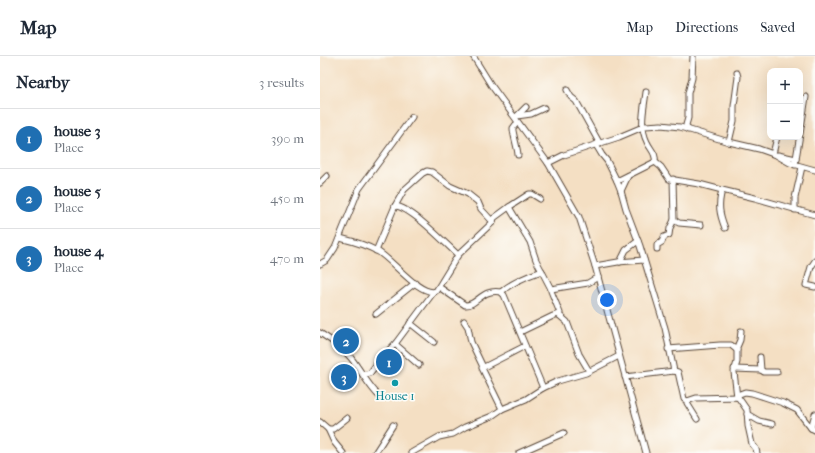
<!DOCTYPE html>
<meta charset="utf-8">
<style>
body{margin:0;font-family:"IM FELL French Canon",serif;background:#f6f6f7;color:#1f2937}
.controls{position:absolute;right:12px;top:12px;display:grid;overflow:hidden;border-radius:8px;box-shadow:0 4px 16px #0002}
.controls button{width:36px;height:36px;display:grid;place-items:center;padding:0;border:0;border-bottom:1px solid #e0e1e3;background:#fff;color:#1f2937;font:20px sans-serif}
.you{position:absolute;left:287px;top:244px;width:14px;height:14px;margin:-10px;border:3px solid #fff;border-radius:50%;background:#1a73e8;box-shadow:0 0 0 6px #1a73e833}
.badge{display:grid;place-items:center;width:26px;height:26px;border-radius:50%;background:#1f6fb2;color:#fff;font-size:13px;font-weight:700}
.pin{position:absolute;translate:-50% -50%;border:2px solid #fff;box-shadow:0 1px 4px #0006}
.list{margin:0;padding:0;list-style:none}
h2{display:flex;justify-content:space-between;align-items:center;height:52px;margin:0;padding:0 16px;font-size:17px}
h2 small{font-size:13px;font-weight:400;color:#747a83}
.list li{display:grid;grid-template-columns:26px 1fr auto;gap:12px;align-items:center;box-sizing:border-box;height:60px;padding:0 16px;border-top:1px solid #e0e1e3}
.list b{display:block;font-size:15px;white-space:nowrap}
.list p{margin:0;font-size:13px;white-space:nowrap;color:#747a83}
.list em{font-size:13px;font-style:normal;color:#747a83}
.map{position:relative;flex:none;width:495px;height:397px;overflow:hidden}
header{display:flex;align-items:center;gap:24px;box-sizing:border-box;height:56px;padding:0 20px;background:#fff;border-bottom:1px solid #e0e1e3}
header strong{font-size:19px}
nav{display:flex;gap:22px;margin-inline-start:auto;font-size:14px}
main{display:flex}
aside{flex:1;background:#fff}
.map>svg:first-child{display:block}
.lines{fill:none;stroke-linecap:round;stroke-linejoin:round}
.minor-casing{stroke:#574537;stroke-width:7}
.minor{stroke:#fff;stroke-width:5}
.culture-dot{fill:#0f9aa8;stroke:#fdfcf7;stroke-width:1.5}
.labels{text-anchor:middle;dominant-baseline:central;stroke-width:3;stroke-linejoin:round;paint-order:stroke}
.culture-label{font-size:12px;fill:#0d838f;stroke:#fdfcf7}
</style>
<header>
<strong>Map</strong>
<nav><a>Map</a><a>Directions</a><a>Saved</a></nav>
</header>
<main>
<aside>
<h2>Nearby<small>3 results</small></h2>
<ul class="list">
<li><span class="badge">1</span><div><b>house 3</b><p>Place</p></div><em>390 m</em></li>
<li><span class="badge">2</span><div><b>house 5</b><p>Place</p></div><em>450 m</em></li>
<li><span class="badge">3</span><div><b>house 4</b><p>Place</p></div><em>470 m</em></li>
</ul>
</aside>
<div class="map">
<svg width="495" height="397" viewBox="0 0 495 397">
<rect width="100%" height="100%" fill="#fdfcf7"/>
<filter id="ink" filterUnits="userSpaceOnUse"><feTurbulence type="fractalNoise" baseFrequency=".025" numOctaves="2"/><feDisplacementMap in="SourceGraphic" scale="8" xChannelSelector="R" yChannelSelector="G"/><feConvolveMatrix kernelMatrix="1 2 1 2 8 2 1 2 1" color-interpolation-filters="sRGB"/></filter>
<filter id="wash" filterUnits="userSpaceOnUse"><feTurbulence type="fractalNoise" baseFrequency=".012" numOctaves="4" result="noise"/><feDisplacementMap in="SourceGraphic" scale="16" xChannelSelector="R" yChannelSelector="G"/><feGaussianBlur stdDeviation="0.9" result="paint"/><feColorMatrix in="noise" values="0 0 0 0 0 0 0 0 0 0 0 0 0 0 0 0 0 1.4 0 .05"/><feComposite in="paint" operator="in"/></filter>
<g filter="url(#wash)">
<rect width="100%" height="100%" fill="#f4dfc3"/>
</g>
<g filter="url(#ink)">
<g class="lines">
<g class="minor-casing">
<g id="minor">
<polyline points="153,0 171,29 228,107 259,161 275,210 326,397"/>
<polyline points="247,34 251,41 256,45 280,88"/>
<path d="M326,36c-2,17 -7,34 1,50 3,7 10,12 8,20"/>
<polyline points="198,59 206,51"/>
<polyline points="197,60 211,58 224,52"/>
<path d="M198,67c-2,1 -4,3 -5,5 -1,3 5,21 5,27"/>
<polyline points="368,74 366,69 368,62 368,37 372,22 373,0"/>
<polyline points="409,86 414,65 414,50 418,21 417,17"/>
<polyline points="276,89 282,99 287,105 297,125 335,106"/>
<polyline points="453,98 457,81"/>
<polyline points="458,99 476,103"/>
<path d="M335,106l6,5 8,12 30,5 23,6c-4,15 -3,23 3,38"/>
<polyline points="228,107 244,99 299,81 325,70 341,69 360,71 409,86 439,93 456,99 470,107 495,114"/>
<polyline points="475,109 486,41"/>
<polyline points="353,123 354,164 359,167 381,169"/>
<polyline points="297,125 301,135 306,153 320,190 345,272 354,315"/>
<polyline points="0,127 7,120"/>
<polyline points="402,134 435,142 495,159"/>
<polyline points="301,135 308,120"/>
<path d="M75,150c16,1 50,37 63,49"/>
<polyline points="189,151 210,186 216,204 231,233 231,235 240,257 239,259 238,258 233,260 200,276"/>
<polyline points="475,154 475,142 482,111"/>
<path d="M20,182c12,3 26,7 37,13 15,8 43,46 59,40l22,-36 35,-33 1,-4 15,-11 20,-13h3l8,5"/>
<polyline points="337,193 337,189 342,186 344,181 349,179 350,172 354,164"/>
<polyline points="56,195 75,150 84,134 103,117 107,115 112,116 130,130 148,138 158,146 161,153 173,166"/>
<polyline points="495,205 491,211 486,229 495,231"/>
<polyline points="300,206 306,194 318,185"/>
<polyline points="0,208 7,204 15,192 39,133 92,61"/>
<polyline points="275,210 298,206 324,204"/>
<path d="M119,231l26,18c12,1 17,-17 36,-13l3,3 39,93"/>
<polyline points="231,233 268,227 278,221"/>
<path d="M181,236c10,-9 29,-17 41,-21"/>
<polyline points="56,258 95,227"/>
<polyline points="239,259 247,266 259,298 269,315"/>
<polyline points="144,265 148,271 151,286 163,311"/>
<polyline points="90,267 114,286"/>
<path d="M0,277c11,7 23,15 31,25 11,14 17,28 30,40"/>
<polyline points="75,288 99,309"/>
<polyline points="348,293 400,289 411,289 417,294"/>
<polyline points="440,301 441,314 444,316 457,316"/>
<polyline points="414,313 441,314"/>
<polyline points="43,319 50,317 63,300 75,288 113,237"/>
<polyline points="305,321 354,315 358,316 364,343 367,345 367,347 377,363"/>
<polyline points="417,339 425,336 432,337 463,347 477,354 491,372"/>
<polyline points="417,341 414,316 417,306 417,291 420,284 421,275"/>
<polyline points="367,345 376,342 418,341 427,354 428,370 432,388 436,393 437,397"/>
<polyline points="182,353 162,312 205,290"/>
<polyline points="427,358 439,365 452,368"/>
<polyline points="495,358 491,372 495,374"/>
<polyline points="0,366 8,373 14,386 23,397"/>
<polyline points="8,373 13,373 27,362"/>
<polyline points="55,397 73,369"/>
<polyline points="91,397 119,381 133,378 145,371 172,360 182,353 206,343 223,332 238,325 266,317 299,300"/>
<polyline points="199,397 244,377"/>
</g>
</g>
<use href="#minor" class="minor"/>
</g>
</g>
<circle class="culture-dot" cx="75" cy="327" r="4"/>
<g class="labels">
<g class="culture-label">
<text x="75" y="340">House 1</text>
</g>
</g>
</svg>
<div class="controls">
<button>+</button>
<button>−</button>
</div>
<div class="you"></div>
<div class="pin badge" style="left:69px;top:306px">1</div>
<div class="pin badge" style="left:26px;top:285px">2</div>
<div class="pin badge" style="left:24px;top:321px">3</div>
</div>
</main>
